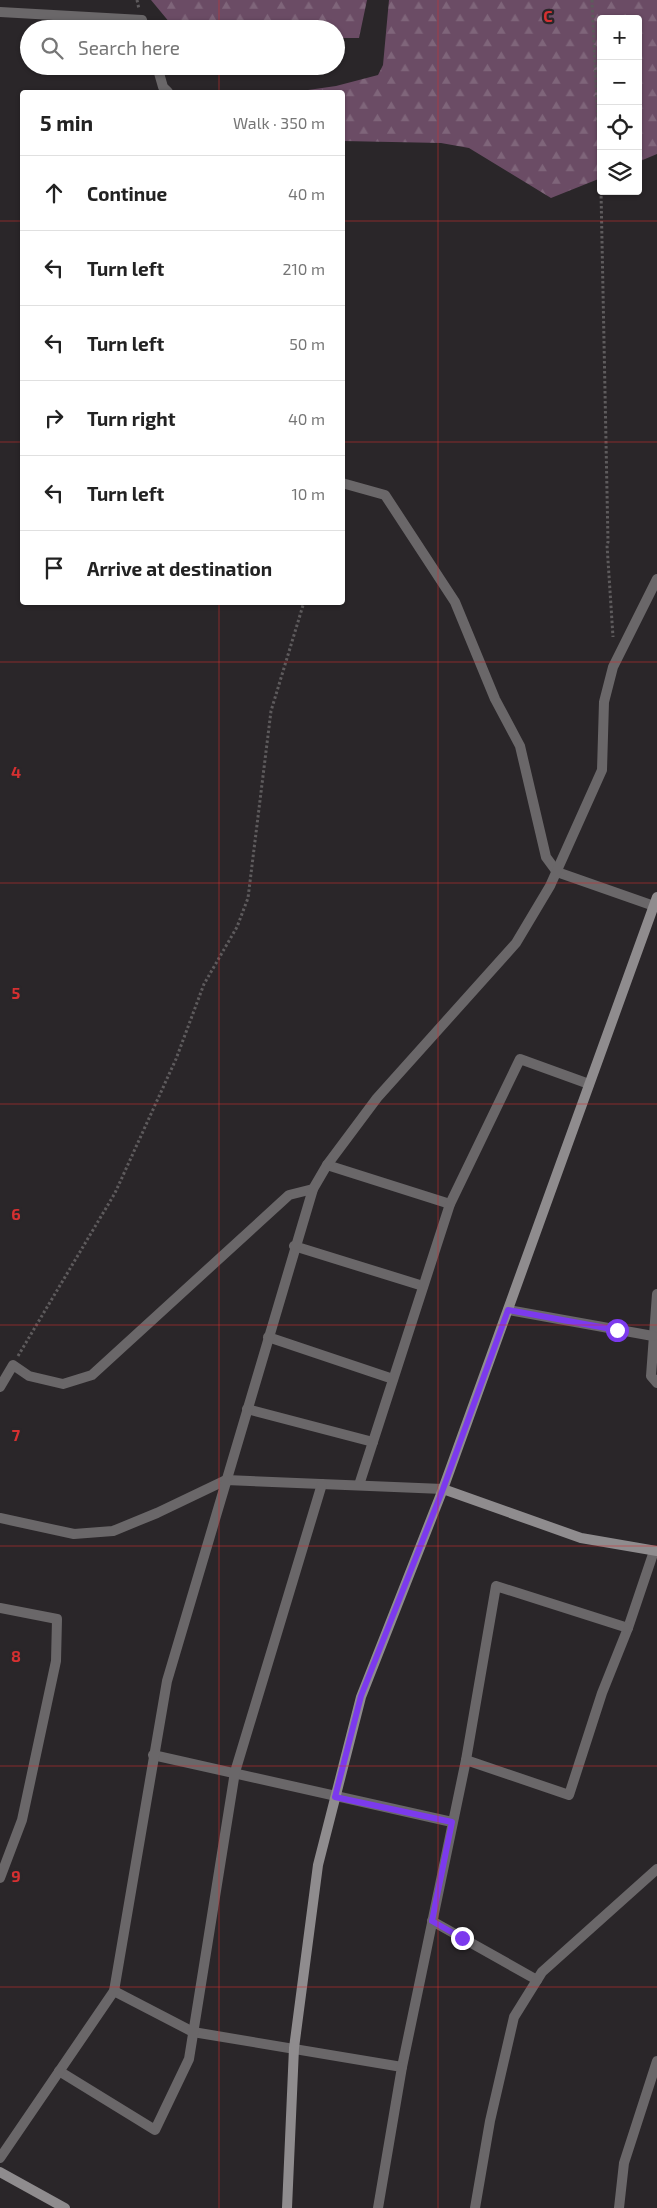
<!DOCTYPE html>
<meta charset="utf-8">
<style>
body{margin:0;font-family:"Exo 2",sans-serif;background:#f2f2f2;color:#222}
.controls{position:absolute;right:15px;top:15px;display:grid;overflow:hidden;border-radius:5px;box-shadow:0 1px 4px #0004}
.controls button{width:45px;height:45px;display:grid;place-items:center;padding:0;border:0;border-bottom:1px solid #e0e0e0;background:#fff;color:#222;font:25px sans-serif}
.stop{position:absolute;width:15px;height:15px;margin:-11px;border:4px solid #7c3aed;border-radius:50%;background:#fff}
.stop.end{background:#7c3aed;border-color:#fff;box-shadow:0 1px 5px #0008}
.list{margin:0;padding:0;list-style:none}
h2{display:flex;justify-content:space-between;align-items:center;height:65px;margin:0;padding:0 20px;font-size:21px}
h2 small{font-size:16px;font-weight:400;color:#767676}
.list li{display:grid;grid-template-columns:32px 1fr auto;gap:15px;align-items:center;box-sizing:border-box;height:75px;padding:0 20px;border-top:1px solid #e0e0e0}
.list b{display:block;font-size:19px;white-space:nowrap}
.list em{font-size:16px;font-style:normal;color:#767676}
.icon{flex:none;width:28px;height:28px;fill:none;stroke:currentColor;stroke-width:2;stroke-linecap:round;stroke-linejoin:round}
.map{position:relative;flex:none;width:657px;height:2208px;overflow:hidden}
.search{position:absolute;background:#fff;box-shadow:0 1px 4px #0004;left:20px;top:20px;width:325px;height:55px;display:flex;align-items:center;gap:12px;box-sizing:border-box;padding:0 18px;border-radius:28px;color:#767676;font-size:19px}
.panel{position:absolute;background:#fff;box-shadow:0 1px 4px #0004;left:20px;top:90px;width:325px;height:515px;border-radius:5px}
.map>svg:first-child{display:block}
.forest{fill:url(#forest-firs)}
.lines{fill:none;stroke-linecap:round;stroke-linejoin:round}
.path{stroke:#5e5b5d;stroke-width:3;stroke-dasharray:2.5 2.5;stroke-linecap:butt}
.street{stroke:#6a6769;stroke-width:10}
.secondary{stroke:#8f8c8e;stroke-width:10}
.route{stroke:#7c3aed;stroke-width:6}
.grid{fill:none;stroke:#d63031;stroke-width:1;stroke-opacity:0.55}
.grid-label{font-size:16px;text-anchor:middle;font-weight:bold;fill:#d63031;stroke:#2a2629;stroke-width:4.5;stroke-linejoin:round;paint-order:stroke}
</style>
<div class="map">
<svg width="657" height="2208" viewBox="0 0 657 2208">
<defs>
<pattern id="forest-firs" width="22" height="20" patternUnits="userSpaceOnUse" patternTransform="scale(1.25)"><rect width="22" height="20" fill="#6b4c65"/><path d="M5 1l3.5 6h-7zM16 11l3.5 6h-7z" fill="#7f657a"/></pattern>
</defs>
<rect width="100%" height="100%" fill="#2a2629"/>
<g class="forest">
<polygon points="151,0 367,0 359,38 336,38 336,29 175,29"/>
<polygon points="389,0 657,0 657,154 638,162 638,19 601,19 601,178 551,198 469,148 441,143 343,141 342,92 294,92 336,86 378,75 383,65"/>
</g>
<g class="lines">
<g class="path">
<polyline points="137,0 139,9"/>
<polyline points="592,0 601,187"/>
<polyline points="601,191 608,542 607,545 613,637"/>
<polyline points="18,1356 115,1193 176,1059 204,984 237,927 248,898 271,711 304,602"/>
</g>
<g class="street">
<polyline points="0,12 142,20 145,29"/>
<polyline points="157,66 163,87 168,92"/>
<polyline points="342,483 385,495 455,602 495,699 520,746 546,857 557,872 657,907"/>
<polyline points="327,1165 450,1204"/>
<polyline points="294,1246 423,1286"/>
<polyline points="657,1294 651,1376 657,1383"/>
<polyline points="508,1310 653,1336"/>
<polyline points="268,1337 393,1379"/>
<polyline points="0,1387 13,1365 29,1376 63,1384 92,1375 289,1195 313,1189"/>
<polyline points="247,1409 373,1442"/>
<polyline points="359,1485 450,1204 520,1059 589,1084"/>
<polyline points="0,1518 74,1534 113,1531 157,1513 226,1480 443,1489"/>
<polyline points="0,1608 57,1619 56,1661 22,1820 0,1878"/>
<polyline points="153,1755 452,1822"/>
<polyline points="466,1760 569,1795 602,1693 628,1628 654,1551"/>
<polyline points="432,1921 537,1980"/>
<polyline points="114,1991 193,2032 402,2067 466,1760 496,1586 628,1628"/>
<polyline points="59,2071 155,2130 189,2059 235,1772 322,1484"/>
<polyline points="0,2158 114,1991 167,1681 313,1189 327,1165 377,1098 516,943 550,886 602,770 604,702 613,667 657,579"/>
<polyline points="378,2208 402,2067"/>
<polyline points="475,2208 490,2121 514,2017 542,1972 657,1869"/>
<polyline points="619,2208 624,2163 657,2061"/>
</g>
<g class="secondary">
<polyline points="443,1489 581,1538 657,1551"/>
<polyline points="0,2172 65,2208"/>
<polyline points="287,2208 294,2048 318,1865 361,1697 443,1489 657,897"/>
</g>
</g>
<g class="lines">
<polyline class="route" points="462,1938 432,1921 452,1822 335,1797 361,1696 443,1489 508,1310 617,1330"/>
</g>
<path class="grid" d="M219,0v29M438,0v2208M219,66v26M0,221h22M342,221h315M0,442h22M342,442h315M219,602v1606M0,662h657M0,883h657M0,1104h657M0,1325h657M0,1546h657M0,1766h657M0,1987h657"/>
<g class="grid-label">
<text x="548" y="22">C</text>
<text x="16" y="778">4</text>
<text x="16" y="999">5</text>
<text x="16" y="1220">6</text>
<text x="16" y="1441">7</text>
<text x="16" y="1662">8</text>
<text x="16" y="1882">9</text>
</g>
</svg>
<div class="controls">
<button>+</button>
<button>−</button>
<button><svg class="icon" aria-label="locate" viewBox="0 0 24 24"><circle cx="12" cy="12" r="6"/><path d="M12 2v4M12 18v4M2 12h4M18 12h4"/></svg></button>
<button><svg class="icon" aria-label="layers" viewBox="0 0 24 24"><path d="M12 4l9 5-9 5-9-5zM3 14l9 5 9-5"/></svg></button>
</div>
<div class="stop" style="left:617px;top:1330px"></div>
<div class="stop end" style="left:462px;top:1938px"></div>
<div class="search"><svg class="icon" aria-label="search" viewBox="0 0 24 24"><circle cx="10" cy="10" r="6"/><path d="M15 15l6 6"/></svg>Search here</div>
<section class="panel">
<h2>5 min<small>Walk · 350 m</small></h2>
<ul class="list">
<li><svg class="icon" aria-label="ahead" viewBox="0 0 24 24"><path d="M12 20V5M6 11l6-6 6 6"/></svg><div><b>Continue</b></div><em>40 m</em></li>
<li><svg class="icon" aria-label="left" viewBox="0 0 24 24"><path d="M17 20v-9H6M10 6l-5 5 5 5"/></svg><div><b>Turn left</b></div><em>210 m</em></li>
<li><svg class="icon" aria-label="left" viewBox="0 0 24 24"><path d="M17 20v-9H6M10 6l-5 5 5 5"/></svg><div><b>Turn left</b></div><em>50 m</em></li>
<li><svg class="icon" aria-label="right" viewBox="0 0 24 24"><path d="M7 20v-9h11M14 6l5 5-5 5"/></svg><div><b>Turn right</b></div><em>40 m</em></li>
<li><svg class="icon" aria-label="left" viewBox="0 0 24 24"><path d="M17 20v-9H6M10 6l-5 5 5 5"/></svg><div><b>Turn left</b></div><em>10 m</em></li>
<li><svg class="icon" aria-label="arrive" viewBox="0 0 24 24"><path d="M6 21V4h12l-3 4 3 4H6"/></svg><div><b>Arrive at destination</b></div></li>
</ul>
</section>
</div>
